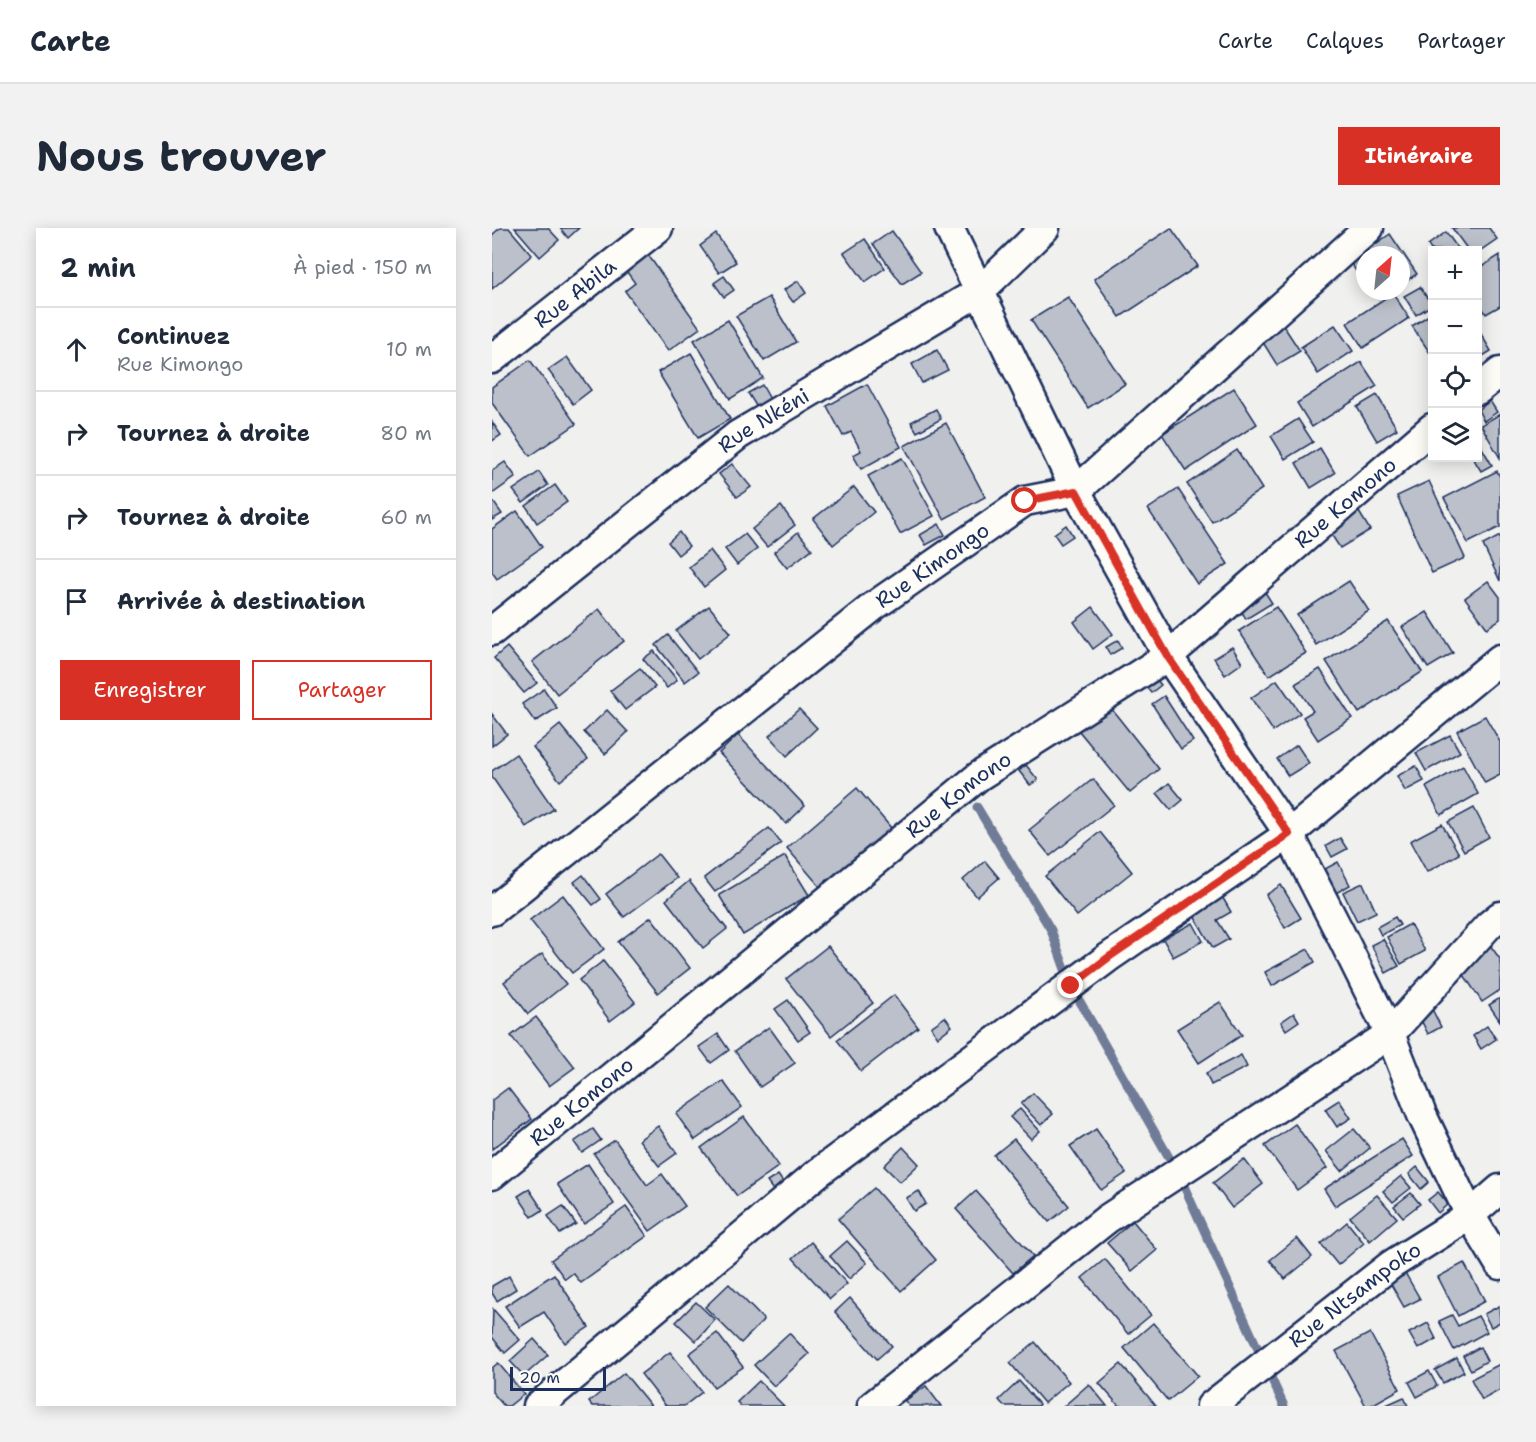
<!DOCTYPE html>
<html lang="fr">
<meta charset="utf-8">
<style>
body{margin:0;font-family:"Shantell Sans",sans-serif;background:#f2f2f3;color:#1f2937}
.controls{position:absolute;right:18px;top:18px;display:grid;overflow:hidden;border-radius:0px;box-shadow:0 3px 15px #0003}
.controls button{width:54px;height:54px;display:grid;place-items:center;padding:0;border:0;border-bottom:2px solid #e0e1e3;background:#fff;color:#1f2937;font:30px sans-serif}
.compass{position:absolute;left:864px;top:18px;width:54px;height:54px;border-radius:50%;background:#fff;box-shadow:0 3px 15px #0003;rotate:27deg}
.scale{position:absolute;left:18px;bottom:15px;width:96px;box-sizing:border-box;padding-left:6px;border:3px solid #1b2f5e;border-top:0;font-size:16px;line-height:21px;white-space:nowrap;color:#1b2f5e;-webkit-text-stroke:4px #fdfcf7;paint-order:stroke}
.stop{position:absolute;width:18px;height:18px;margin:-14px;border:4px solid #d93025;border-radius:50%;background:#fff}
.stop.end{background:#d93025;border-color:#fff;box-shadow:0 2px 6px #0008}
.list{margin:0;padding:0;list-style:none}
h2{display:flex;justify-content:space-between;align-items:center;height:78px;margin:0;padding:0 24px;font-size:26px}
h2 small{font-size:20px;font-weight:400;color:#747a83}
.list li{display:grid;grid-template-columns:39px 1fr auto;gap:18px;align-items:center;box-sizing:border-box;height:84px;padding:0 24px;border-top:2px solid #e0e1e3}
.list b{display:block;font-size:22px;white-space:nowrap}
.list p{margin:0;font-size:20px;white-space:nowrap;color:#747a83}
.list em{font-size:20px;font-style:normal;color:#747a83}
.actions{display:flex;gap:12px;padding:18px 24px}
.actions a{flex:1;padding:14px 0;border:2px solid #d93025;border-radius:0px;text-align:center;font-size:21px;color:#d93025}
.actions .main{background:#d93025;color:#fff}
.icon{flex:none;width:33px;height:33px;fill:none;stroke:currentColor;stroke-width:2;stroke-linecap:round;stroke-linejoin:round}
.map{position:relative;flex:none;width:1008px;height:1178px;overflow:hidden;border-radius:0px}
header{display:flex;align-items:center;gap:36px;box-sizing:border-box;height:84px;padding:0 30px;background:#fff;border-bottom:2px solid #e0e1e3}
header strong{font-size:28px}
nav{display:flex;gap:33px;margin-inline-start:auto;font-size:21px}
.intro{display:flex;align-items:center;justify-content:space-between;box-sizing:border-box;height:144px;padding:0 36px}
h1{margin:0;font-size:42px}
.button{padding:15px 27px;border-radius:0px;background:#d93025;color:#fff;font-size:21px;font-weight:700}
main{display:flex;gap:36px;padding:0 36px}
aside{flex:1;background:#fff;border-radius:0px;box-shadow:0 3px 15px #0003}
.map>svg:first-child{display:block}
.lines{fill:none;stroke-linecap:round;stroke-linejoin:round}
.stream{stroke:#6f7b97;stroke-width:9}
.building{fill:#bbc0ca;stroke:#1b2f5e;stroke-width:1.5}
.street-casing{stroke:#1b2f5e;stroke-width:33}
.street{stroke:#fdfcf7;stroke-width:28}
.route{stroke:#d93025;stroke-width:8}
.labels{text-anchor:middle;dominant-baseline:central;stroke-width:4.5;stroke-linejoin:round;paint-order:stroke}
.street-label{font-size:21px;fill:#1b2f5e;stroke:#fdfcf7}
</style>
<header>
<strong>Carte</strong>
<nav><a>Carte</a><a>Calques</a><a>Partager</a></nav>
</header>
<div class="intro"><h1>Nous trouver</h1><a class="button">Itinéraire</a></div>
<main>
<aside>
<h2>2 min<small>À pied · 150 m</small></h2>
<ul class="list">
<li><svg class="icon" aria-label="ahead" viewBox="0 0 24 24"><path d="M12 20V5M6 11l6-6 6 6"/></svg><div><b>Continuez</b><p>Rue Kimongo</p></div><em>10 m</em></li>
<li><svg class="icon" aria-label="right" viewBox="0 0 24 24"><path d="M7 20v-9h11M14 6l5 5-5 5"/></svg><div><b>Tournez à droite</b></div><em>80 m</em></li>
<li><svg class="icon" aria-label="right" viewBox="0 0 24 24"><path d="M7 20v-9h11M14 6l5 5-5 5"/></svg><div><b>Tournez à droite</b></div><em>60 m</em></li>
<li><svg class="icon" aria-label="arrive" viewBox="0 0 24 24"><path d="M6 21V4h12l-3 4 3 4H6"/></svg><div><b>Arrivée à destination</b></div></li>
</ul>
<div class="actions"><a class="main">Enregistrer</a><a>Partager</a></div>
</aside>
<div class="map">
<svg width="1008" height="1178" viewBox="0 0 1008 1178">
<rect width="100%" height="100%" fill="#f0f0ee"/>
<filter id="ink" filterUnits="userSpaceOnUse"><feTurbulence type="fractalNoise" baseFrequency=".0167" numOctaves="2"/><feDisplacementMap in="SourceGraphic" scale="12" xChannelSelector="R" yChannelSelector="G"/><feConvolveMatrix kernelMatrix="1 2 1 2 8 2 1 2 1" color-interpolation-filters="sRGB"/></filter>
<g filter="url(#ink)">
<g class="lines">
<polyline class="stream" points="485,579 559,702 579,758 686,945 792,1178"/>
</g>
<g class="building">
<polygon points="8,0 17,0 40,27 0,61 0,7"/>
<polygon points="23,0 56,0 67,12 48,29"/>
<polygon points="68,0 87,0 76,10"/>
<polygon points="679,0 706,38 628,89 602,51"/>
<polygon points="960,0 997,0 1005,11 986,24 986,22 976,22"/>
<polygon points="400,3 429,44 410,56 381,16"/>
<polygon points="954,4 967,22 940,22 940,24 936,17"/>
<polygon points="224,6 244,34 227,45 208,18"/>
<polygon points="898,6 925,46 909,56 909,27 873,27 873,49 870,52 858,34"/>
<polygon points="373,11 393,40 373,54 352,25"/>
<polygon points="154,24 208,100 176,123 133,63 143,55 132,40"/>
<polygon points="1008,27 1008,78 994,86 986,73 986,41"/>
<polygon points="232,48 242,62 232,69 222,55"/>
<polygon points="306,53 314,65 301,74 292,62"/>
<polygon points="928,59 940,77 924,87 912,68"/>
<polygon points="901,65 917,90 871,120 855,95"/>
<polygon points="277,69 304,114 272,133 244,88"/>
<polygon points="576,69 633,156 596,180 539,92"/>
<polygon points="940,85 940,128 920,98"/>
<polygon points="236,92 271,150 238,171 202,112"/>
<polygon points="789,94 808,123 785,137 767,108"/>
<polygon points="843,97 861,123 826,146 809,119"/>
<polygon points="986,101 999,123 986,131"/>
<polygon points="445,122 456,142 430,155 420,136"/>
<polygon points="199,125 238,191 206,210 166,144"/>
<polygon points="75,129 99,162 81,176 56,142"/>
<polygon points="38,132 84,196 38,228 0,175 0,159"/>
<polygon points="869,134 885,158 820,199 805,175"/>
<polygon points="375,156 409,219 369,241 361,227 369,223 359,204 351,208 335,178"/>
<polygon points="270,157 279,173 266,181 256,165"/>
<polygon points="742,160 765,196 694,243 670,206"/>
<polygon points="885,167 905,201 885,213 865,179"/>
<polygon points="998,173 1005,184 992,193 986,182"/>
<polygon points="444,181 449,191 425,204 419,194"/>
<polygon points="1008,186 1008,230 989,197"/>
<polygon points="806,191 821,214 793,231 779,208"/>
<polygon points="0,194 9,207 0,213"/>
<polygon points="454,195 493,269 452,291 412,218"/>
<polygon points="986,213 1000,237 989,243 981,230 986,230"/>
<polygon points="828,220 843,245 819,260 804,235"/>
<polygon points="745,222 770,261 720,294 695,256"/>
<polygon points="410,230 442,288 408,306 376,248"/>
<polygon points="13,234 24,249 0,266 0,243"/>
<polygon points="240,236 259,259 245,269 227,246"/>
<polygon points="1005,243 1008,249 1008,299 976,315 952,270"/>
<polygon points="47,244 56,257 31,275 21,262"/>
<polygon points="937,253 973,330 940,345 905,268"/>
<polygon points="63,257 75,274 45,295 34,278"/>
<polygon points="362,259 382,284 341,317 321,291"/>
<polygon points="686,261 736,336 705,356 656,281"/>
<polygon points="0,272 10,286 0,292"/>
<polygon points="289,278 303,297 275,319 260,301"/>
<polygon points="25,283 50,319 5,351 0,344 0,301"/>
<polygon points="867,284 878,302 848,320 837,303"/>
<polygon points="447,296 453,307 434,317 428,307"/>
<polygon points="574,297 581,308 569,316 562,306"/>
<polygon points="187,304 197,318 186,327 176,314"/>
<polygon points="306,304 320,321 295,340 282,324"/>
<polygon points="253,306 265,321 245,337 233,321"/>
<polygon points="1008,308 1008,353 991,317"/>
<polygon points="218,322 233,342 212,359 197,339"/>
<polygon points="857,353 877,383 824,417 805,387"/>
<polygon points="996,353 1008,369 1008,391 995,400 973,370"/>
<polygon points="769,358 780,375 754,391 744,374"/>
<polygon points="217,378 239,405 206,431 184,403"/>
<polygon points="601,379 621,406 601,421 582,394"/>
<polygon points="784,379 814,425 777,448 747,403"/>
<polygon points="107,381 132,413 65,466 40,434"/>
<polygon points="935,384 961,425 936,440 910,399"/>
<polygon points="896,393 930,444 867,485 834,433"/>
<polygon points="176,407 206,444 193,454 164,417"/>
<polygon points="626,412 630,420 618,427 614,419"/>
<polygon points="15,419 45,455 32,465 2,430"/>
<polygon points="740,419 750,435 733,447 722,430"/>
<polygon points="162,423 185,452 175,460 151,431"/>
<polygon points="148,440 163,459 133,482 118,463"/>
<polygon points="828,441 860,490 826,512 811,489 821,483 803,456"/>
<polygon points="659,445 669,457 659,465 649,453"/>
<polygon points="785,452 808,485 781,503 759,470"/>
<polygon points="52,461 65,480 43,494 30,476"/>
<polygon points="672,468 701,513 689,521 660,476"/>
<polygon points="618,479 667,541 638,565 587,503"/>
<polygon points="307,481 325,500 295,528 277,508"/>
<polygon points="115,482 136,504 113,526 92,504"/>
<polygon points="0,486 15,506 0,518"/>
<polygon points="993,488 1008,514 1008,547 993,555 965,503"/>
<polygon points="68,497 96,531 68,553 41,519"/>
<polygon points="246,507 313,578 294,596 227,525"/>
<polygon points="958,507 968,524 934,543 924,525"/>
<polygon points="805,517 817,535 796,548 785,531"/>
<polygon points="24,526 62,581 34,599 0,549 0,543"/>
<polygon points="534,537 546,552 538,557 527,543"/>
<polygon points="924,538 932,553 913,563 905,548"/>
<polygon points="971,538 986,566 949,587 934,559"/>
<polygon points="601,551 622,577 558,628 537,602"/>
<polygon points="677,555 691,572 679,582 665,565"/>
<polygon points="365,560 400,601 330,661 295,620"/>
<polygon points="982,580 997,609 972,623 956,594"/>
<polygon points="950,596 967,626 935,644 918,613"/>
<polygon points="277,600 289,615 223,664 212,650"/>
<polygon points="608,604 640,644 585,688 553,648"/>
<polygon points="848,610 855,621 840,629 834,618"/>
<polygon points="166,626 185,650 132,689 114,666"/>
<polygon points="293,628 317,667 251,707 227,667"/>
<polygon points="493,633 507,650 485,669 471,652"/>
<polygon points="846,634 858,657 844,665 831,642"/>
<polygon points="91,647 109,671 101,677 82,654"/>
<polygon points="197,653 235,701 211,720 174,672"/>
<polygon points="871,655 884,684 865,693 851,664"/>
<polygon points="789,657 809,690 793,700 774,667"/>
<polygon points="728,665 739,684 725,692 737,711 721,720 699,683"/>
<polygon points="71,667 112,721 80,745 38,692"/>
<polygon points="159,689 198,740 166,765 126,714"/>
<polygon points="903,689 908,697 889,707 885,699"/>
<polygon points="701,695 711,713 681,729 671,711"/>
<polygon points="918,696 933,723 909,736 895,709"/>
<polygon points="891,711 907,738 894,745 879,717"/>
<polygon points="998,717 1008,731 1008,762 990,774 966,738"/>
<polygon points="336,718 381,775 339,808 294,751"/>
<polygon points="816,721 823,734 780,758 773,744"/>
<polygon points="50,726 74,756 36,786 12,754"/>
<polygon points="111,733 143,774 118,793 87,752"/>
<polygon points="402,767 426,799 369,843 345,812"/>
<polygon points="1008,770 1008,793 997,777"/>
<polygon points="296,772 318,804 306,812 283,781"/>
<polygon points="728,774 750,807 707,835 685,801"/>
<polygon points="940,781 949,799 936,806 927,788"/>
<polygon points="802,785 807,793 794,802 789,794"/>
<polygon points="44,789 83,839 57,858 19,808"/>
<polygon points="453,789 460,798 446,809 439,799"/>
<polygon points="995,798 1004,811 989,821 981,808"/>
<polygon points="277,799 303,835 268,859 243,823"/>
<polygon points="226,806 237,822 219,835 207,819"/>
<polygon points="749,827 755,839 719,857 714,845"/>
<polygon points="231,853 250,879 203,912 184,886"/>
<polygon points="16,860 40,891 0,921 0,872"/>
<polygon points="541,865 561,886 549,897 529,876"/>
<polygon points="847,872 859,890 845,899 833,881"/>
<polygon points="528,881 548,903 539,911 518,889"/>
<polygon points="252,889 287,938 245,968 209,920"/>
<polygon points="803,896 835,940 805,962 773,918"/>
<polygon points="166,898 185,925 167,938 147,912"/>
<polygon points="101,901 109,912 90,925 82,914"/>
<polygon points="604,901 634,945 609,962 578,918"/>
<polygon points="862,901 878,920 850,943 834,923"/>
<polygon points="522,911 577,978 557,994 502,927"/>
<polygon points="910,911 921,928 843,978 832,961"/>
<polygon points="123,912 155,957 170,946 193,978 158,1003 102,926"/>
<polygon points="411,919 427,936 408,954 392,938"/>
<polygon points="752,931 771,956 740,980 721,955"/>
<polygon points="96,936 122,976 92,996 65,956"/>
<polygon points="925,939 937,954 929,961 917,946"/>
<polygon points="286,947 293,957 283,965 275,954"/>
<polygon points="909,948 919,960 901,974 891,963"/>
<polygon points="382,960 444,1032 409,1063 346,991"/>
<polygon points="37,961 51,982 40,989 26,968"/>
<polygon points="427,963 434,976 422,983 414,970"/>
<polygon points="484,963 541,1028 521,1045 464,981"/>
<polygon points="946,964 956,976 946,985 936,972"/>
<polygon points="919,965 928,976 911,989 902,978"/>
<polygon points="885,967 905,990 878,1013 858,989"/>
<polygon points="71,978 84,996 68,1006 56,988"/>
<polygon points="134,979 155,1008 89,1055 81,1045 73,1051 59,1032"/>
<polygon points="641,993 665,1022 640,1043 615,1015"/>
<polygon points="855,994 872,1015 846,1037 829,1016"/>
<polygon points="805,1010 820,1029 793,1051 778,1032"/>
<polygon points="355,1013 375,1035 357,1051 338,1028"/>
<polygon points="319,1014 355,1056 338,1071 301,1030"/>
<polygon points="613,1031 659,1087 636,1106 590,1050"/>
<polygon points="972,1035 993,1073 966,1088 946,1049"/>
<polygon points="912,1043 928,1071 912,1079 896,1051"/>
<polygon points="62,1046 97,1099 73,1115 52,1084 28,1099 13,1078"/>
<polygon points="17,1048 24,1061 5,1073 0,1065 0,1058"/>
<polygon points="237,1056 272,1092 249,1115 213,1079"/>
<polygon points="358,1070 400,1118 385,1131 343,1084"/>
<polygon points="204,1074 223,1092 204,1113 184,1094"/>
<polygon points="1007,1078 1008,1094 999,1099 992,1086"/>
<polygon points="1,1081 28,1112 13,1125 0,1109"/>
<polygon points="960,1087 966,1098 986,1088 995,1104 962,1122 947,1093"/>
<polygon points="661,1095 706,1148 676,1173 632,1120"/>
<polygon points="936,1095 944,1111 926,1121 917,1105"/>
<polygon points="225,1105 251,1139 222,1159 197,1126"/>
<polygon points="297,1105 317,1126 282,1158 262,1137"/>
<polygon points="878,1105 908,1161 878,1178 874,1178 844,1123"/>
<polygon points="42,1111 56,1127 32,1148 18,1133"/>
<polygon points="543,1114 577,1154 552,1175 518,1135"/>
<polygon points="988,1119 995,1133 979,1142 971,1128"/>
<polygon points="178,1124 210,1164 192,1178 174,1178 149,1146"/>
<polygon points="965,1130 972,1144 951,1155 943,1142"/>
<polygon points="6,1135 32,1166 17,1178 12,1178 0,1164 0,1140"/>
<polygon points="629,1136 664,1178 627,1178 607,1155"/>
<polygon points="1008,1136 1008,1162 990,1172 979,1151"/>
<polygon points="937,1143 945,1158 925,1169 917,1154"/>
<polygon points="132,1145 159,1178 100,1178 97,1174"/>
<polygon points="267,1153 292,1178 249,1178 245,1174"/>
<polygon points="527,1153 547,1176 546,1178 512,1178 507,1172"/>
<polygon points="597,1156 615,1178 572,1178"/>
<polygon points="434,1158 449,1178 417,1178 413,1173"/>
<polygon points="912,1169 916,1178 892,1178"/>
</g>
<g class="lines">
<g class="street-casing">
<g id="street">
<polyline points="457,0 584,263 676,428 797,606 848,705 898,806 930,887 978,987 1008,1037"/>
<path id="s1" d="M0,131l166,-131"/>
<polyline points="986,162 1008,144"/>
<path id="s2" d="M0,403l246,-196 242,-144 65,-63"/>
<path id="s3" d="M0,683l382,-305 151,-105 51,-10 293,-263"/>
<path id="s4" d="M0,947l487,-399 189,-120 264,-228"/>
<polyline points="46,1178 327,944 617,729 797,606 1008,431"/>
<polyline points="380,1178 615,991 898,806 997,697 1008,688"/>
<path id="s5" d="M719,1178l180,-141 79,-50 30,-26"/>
</g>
</g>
<use href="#street" class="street"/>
</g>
</g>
<g class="lines" filter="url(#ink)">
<polyline class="route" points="533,273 584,263 676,429 797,606 617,729 579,758"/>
</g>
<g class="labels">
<g class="street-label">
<text stroke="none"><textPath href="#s1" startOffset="106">Rue Abila</textPath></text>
<text stroke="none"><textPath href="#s2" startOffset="344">Rue Nkéni</textPath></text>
<text stroke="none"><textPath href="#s4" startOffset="1088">Rue Komono</textPath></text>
<text stroke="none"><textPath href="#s3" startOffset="560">Rue Kimongo</textPath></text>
<text stroke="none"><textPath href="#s4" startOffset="602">Rue Komono</textPath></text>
<text stroke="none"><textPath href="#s4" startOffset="116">Rue Komono</textPath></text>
<text stroke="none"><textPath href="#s5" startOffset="182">Rue Ntsampoko</textPath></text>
</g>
</g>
</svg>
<div class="controls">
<button>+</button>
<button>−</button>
<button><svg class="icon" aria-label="locate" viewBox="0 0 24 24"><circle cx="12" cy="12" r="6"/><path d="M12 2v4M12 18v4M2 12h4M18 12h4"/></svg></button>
<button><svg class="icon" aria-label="layers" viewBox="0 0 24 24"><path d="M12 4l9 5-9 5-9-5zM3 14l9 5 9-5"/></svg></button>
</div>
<svg class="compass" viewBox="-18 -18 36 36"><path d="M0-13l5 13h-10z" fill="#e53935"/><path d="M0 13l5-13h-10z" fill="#747a83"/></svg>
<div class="scale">20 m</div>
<div class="stop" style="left:533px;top:273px"></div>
<div class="stop end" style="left:579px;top:758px"></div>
</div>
</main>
